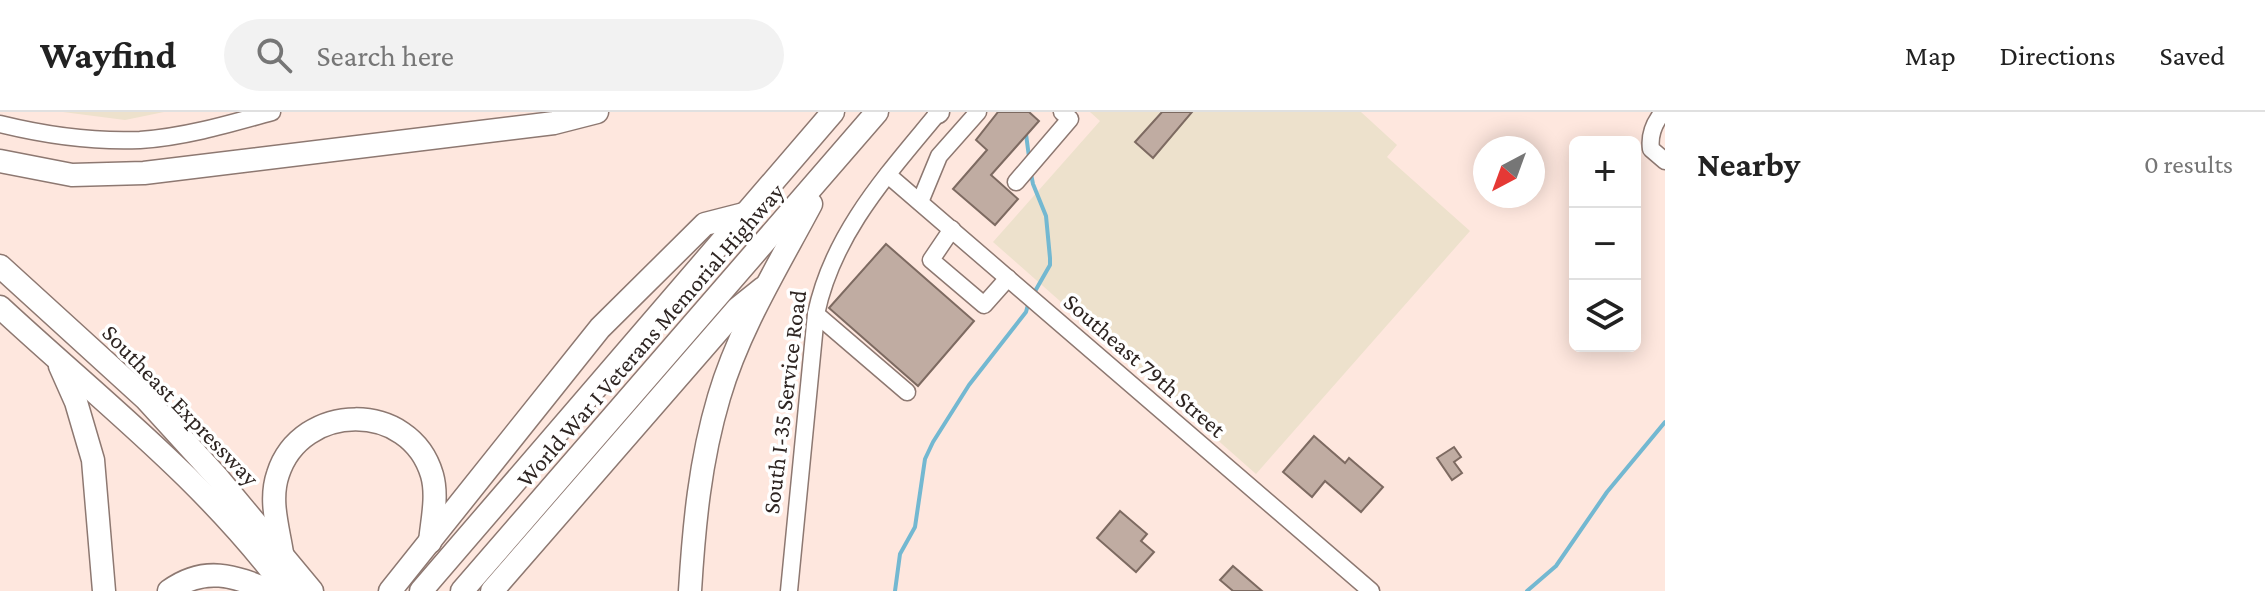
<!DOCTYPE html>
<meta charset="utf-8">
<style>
body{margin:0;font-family:"Crimson Pro",serif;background:#f2f2f2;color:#222}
.controls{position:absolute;right:24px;top:24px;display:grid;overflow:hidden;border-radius:12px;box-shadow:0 4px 20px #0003}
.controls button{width:72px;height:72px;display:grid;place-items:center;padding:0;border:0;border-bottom:2px solid #e0e0e0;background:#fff;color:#222;font:40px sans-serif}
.compass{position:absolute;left:1473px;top:24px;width:72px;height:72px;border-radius:50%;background:#fff;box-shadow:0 4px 20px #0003;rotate:221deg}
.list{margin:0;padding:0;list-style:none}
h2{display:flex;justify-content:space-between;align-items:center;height:104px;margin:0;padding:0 32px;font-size:34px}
h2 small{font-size:26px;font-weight:400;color:#767676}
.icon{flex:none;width:44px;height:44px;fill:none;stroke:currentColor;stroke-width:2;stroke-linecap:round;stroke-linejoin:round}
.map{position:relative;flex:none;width:1665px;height:479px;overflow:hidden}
header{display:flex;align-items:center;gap:48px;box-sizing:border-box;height:112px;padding:0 40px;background:#fff;border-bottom:2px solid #e0e0e0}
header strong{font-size:38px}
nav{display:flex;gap:44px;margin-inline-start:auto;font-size:28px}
.search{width:560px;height:72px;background:#f2f2f2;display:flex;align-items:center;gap:20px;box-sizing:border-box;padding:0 28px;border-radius:44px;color:#767676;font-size:30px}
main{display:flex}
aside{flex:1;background:#fff}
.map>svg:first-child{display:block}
.industrial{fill:#ede1cc}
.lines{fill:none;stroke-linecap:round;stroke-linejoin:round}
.stream{stroke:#73b8d1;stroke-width:4}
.building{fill:#c0aca2;stroke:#7d6a61;stroke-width:2}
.minor-casing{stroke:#8d7871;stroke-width:19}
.major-casing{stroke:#8d7871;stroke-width:23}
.highway-casing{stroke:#8d7871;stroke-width:25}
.minor{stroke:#fff;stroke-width:16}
.major{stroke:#fff;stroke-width:20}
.highway{stroke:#fff;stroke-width:22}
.labels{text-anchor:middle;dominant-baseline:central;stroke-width:7;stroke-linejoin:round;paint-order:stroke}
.street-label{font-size:24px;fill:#2e2522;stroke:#fff}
</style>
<header>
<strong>Wayfind</strong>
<div class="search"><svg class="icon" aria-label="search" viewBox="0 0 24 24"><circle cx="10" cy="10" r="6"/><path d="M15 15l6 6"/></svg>Search here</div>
<nav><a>Map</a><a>Directions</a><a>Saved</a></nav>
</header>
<main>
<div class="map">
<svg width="1665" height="479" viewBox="0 0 1665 479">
<rect width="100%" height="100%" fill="#fee7de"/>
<g class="industrial">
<polygon points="63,0 164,0 125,8"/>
<polygon points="1090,0 1361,0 1397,33 1387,45 1470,119 1256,362 993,130 1100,9"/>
</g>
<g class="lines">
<g class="stream">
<polyline points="1026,22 1029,45"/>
<polyline points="1031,62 1033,72 1046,104 1050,146 1050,153 1034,181"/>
<polyline points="895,479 900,442 915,415 925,347 933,330 969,273 1026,200 1029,189"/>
<polyline points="1527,479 1556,454 1607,380 1665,310"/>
</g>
</g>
<g class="building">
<polygon points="998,0 1029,0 1039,9 991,63 1018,87 995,113 953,77 987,38 976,28"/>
<polygon points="1162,0 1192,0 1153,46 1135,30"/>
<polygon points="886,132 974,209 918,274 829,196"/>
<polygon points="1314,324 1345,351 1349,346 1383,375 1361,400 1325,369 1312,385 1283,360"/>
<polygon points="1454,335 1461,345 1454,350 1462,361 1452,368 1437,346"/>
<polygon points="1120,399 1147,422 1141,429 1154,440 1136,460 1097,426"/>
<polygon points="1233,454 1262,479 1233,479 1220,468"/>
</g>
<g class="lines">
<g class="minor-casing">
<g id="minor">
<path d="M1663,0c-9,11 -14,23 -12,37l14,12"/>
<path d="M0,12c45,11 94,18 140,16 45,-3 89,-16 132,-28"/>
<polyline points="888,63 1371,479"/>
<polyline points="1016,70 1070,7 1062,0"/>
<polyline points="920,90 939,44 978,0"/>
<polyline points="952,117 931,148 984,193 1008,166"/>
<polyline points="816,202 907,280"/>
<path d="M789,479l27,-277c17,-81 71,-139 122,-201"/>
</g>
</g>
<g class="major-casing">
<polyline id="major" points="938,1 939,0"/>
</g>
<g class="highway-casing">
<g id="highway">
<polyline points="0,49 72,63 144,61 554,11 597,0"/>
<polyline points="0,154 146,287 218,366 312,479"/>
<path d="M0,195c99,92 206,174 287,284"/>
<polyline points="60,254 76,290 93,348 104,479"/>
<path d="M282,441c-4,-26 -13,-53 -4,-79 23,-72 132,-74 154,1 6,21 0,46 -2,67"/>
<path d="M169,479c36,-26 65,-15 102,0"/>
<polyline points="390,479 600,216 705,112 744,102"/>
<polyline points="421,479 833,0"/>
<polyline points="462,479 877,0"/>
<polyline points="492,479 738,196 763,176"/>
<path d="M690,479c4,-66 10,-130 29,-194 20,-68 59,-131 92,-193"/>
</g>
</g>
<use href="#minor" class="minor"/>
<use href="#major" class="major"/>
<use href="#highway" class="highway"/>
</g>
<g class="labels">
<g class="street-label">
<text transform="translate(650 223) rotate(-49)">World War I Veterans Memorial Highway</text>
<text transform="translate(1145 253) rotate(41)">Southeast 79th Street</text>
<text transform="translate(784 290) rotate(-83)">South I-35 Service Road</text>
<text transform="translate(181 293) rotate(46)">Southeast Expressway</text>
</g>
</g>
</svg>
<div class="controls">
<button>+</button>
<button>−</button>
<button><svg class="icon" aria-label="layers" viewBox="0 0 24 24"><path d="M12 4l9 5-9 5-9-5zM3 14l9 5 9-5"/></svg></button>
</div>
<svg class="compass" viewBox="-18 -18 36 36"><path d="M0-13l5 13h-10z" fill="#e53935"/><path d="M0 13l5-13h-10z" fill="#767676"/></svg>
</div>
<aside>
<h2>Nearby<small>0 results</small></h2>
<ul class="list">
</ul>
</aside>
</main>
